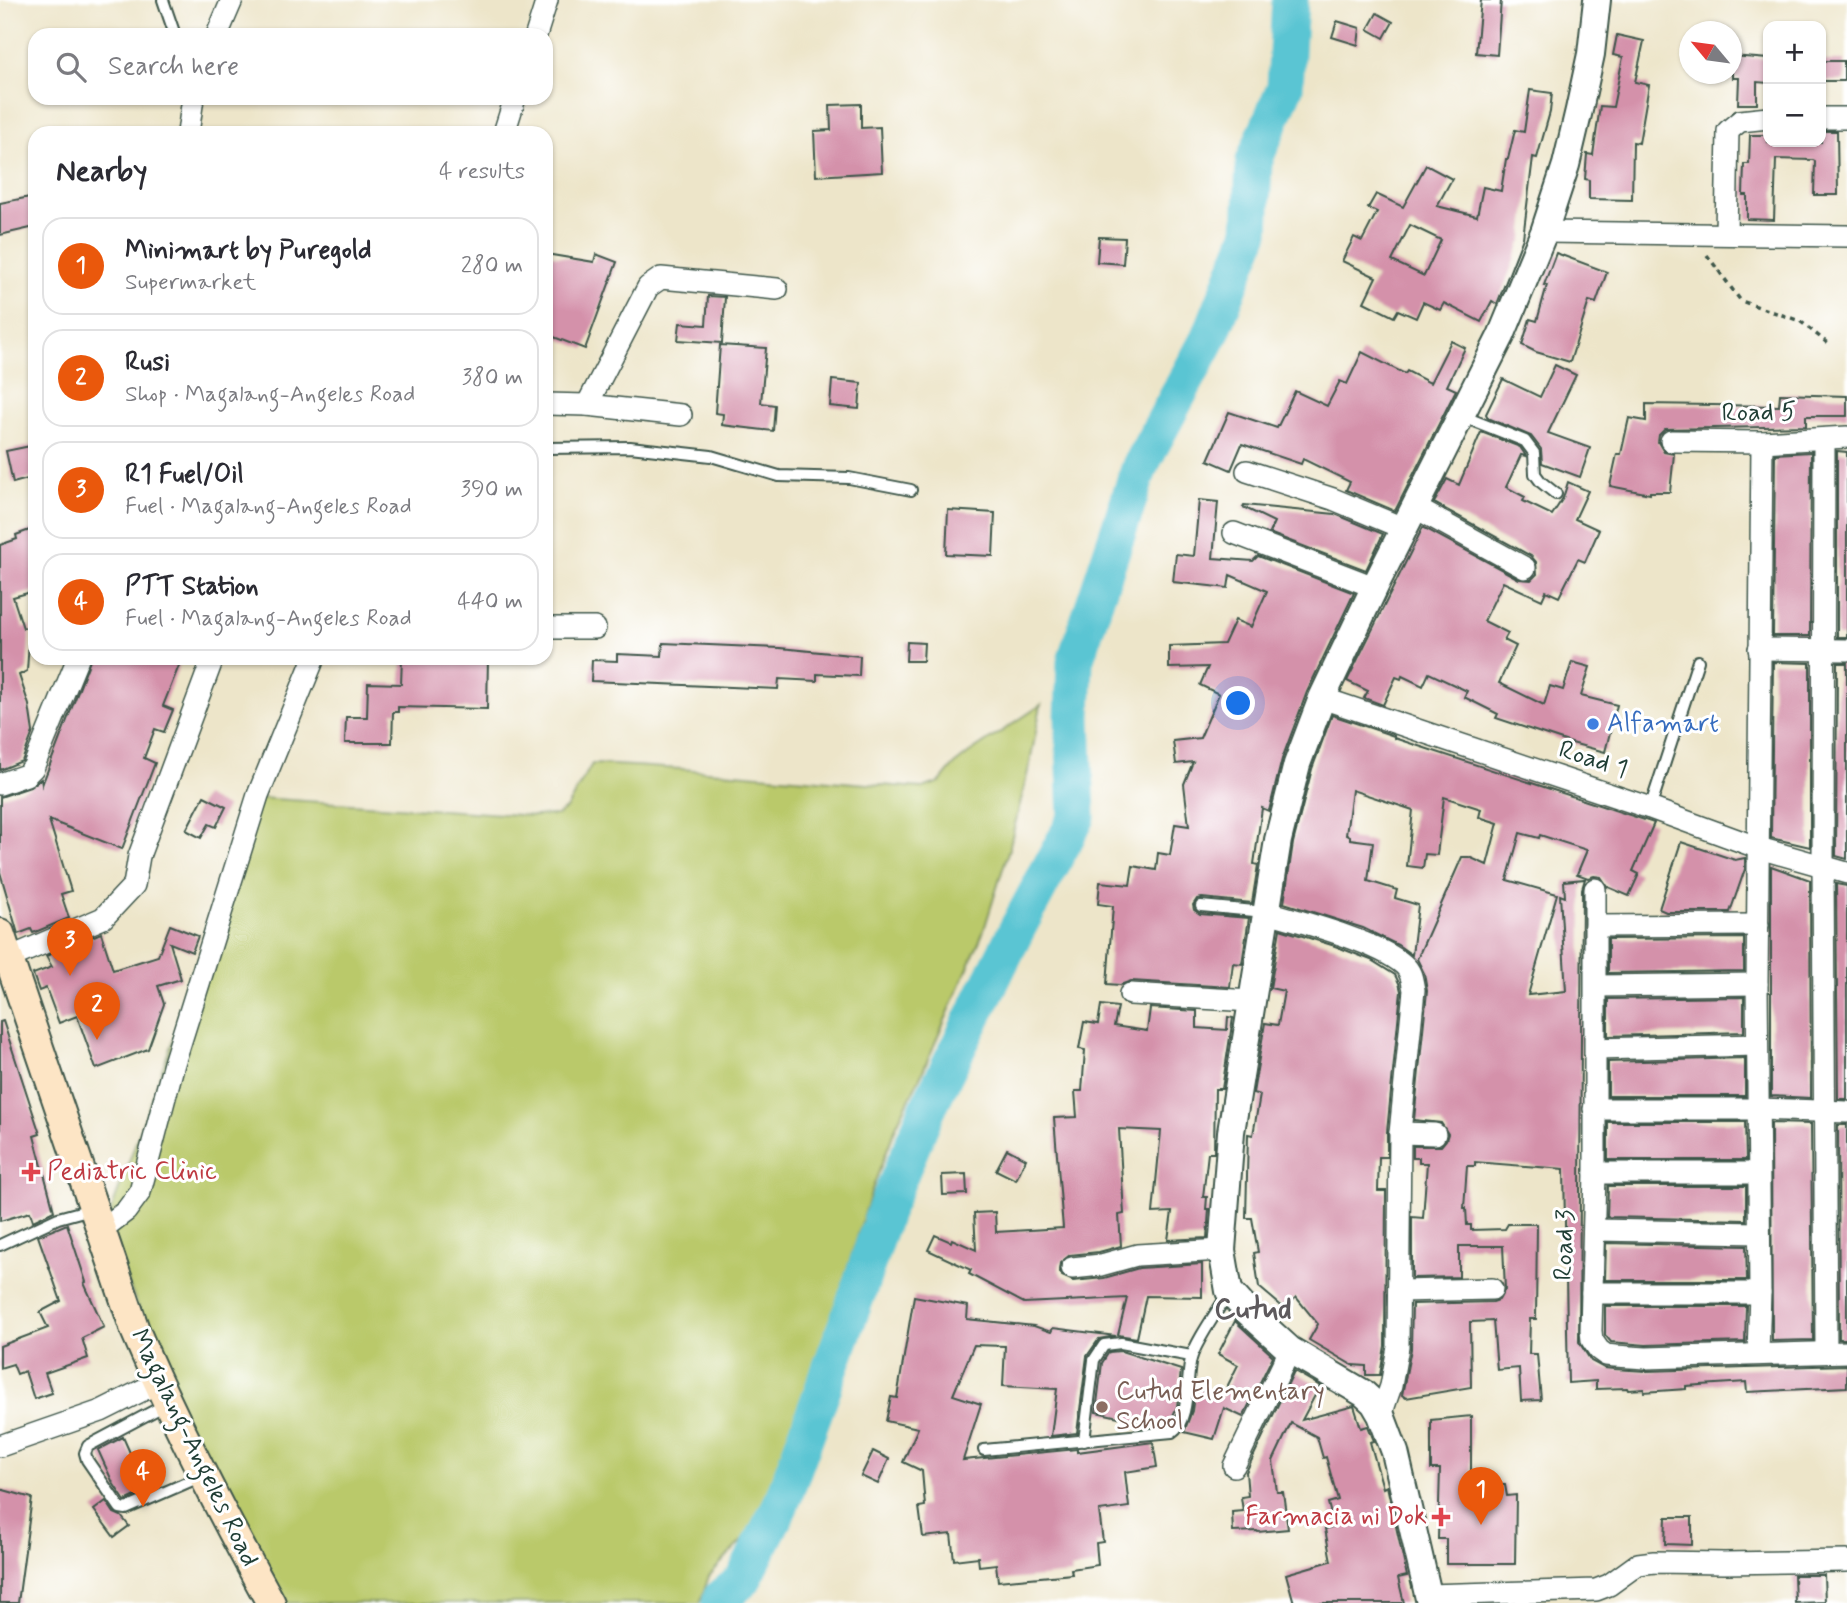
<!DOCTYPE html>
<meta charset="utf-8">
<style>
body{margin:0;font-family:Mynerve,sans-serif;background:#f2f2f3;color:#2b2b33}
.controls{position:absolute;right:21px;top:21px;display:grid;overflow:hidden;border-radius:14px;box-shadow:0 2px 5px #0004}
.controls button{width:63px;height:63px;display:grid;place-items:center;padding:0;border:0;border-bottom:2px solid #e1e1e2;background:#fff;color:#2b2b33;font:35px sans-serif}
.compass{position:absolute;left:1679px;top:21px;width:63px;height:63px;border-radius:50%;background:#fff;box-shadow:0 2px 5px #0004;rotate:299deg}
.you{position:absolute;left:1239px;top:704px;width:24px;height:24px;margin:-18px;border:5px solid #fff;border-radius:50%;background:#1a73e8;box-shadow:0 0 0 10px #1a73e833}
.badge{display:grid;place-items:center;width:46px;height:46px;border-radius:50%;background:#ea580c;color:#fff;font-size:23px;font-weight:700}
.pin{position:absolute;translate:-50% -58px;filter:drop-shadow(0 2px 4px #0008)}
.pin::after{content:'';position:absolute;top:37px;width:24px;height:21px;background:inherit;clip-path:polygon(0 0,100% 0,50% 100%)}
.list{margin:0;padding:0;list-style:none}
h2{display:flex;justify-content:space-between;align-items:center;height:91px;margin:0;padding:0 28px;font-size:30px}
h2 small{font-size:23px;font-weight:400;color:#7c7c81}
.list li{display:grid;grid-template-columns:46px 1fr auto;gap:21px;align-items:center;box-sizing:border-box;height:98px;margin:0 14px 14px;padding:0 14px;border:2px solid #e1e1e2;border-radius:21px}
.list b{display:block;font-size:26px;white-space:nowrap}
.list p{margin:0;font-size:23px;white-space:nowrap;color:#7c7c81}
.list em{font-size:23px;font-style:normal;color:#7c7c81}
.icon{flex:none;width:38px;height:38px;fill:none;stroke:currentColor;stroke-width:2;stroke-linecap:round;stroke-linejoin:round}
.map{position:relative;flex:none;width:1847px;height:1603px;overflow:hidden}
.search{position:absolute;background:#fff;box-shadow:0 2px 5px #0004;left:28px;top:28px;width:525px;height:77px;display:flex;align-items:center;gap:18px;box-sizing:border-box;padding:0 24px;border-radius:21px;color:#7c7c81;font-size:26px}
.panel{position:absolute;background:#fff;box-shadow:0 2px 5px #0004;left:28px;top:126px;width:525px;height:539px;border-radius:21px}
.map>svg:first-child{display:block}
.green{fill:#bac96b;stroke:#6c8350;stroke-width:2}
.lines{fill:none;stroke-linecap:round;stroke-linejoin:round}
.river{stroke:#5ac5d3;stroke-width:37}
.building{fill:#d491aa;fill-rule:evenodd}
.service-casing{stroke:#3e564a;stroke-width:14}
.minor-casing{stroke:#3e564a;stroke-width:24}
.tertiary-casing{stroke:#3e564a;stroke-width:30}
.secondary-casing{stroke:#3e564a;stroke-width:32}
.path{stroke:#3e564a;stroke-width:3.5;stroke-dasharray:5 5;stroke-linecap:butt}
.service{stroke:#fff;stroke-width:10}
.minor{stroke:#fff;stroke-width:21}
.tertiary{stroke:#fff;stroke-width:26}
.secondary{stroke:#fde5c5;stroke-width:28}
.shop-dot{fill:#3f7fe0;stroke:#fff;stroke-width:2.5}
.health-dot{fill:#e0444e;stroke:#fff;stroke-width:2.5}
.education-dot{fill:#8d6e63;stroke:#fff;stroke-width:2.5}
.labels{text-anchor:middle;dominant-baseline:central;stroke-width:6;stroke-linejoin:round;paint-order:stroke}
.street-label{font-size:26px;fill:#1f3d34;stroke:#fff}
.shop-label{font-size:26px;fill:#366cbe;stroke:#fff;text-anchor:start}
.health-label{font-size:26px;fill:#be3a42;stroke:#fff;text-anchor:start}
.education-label{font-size:26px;fill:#785e54;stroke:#fff;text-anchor:start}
.quarter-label{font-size:30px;font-weight:bold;fill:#5e5a5d;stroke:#fff}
</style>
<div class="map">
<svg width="1847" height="1603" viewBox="0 0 1847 1603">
<rect width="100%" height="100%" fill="#fff"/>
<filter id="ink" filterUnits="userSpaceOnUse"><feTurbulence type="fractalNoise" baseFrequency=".0143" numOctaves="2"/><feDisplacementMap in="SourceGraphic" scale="14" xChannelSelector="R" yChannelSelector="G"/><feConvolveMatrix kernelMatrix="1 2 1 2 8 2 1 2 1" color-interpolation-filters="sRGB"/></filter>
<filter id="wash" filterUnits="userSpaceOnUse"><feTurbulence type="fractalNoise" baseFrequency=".00686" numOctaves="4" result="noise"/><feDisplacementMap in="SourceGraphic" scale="28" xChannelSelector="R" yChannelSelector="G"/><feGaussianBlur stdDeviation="1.57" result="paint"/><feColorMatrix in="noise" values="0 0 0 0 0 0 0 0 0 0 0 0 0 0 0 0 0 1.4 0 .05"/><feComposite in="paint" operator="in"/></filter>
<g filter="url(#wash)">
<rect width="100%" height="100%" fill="#ede5c9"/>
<path class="green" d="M1041,705l-11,58 -21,86 -26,84 -61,140 -25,51 -24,63 -93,295 -18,37 -53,57 -9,27h-421l-66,-117 -108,-258 155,-430 274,18 23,-1 9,-6 26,-45c111,4 221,17 331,24l17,-6 13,-16 15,-12z"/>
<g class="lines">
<polyline class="river" points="720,1603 721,1598 743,1580 781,1504 858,1292 884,1213 927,1110 1017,929 1077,817 1073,718 1075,661 1140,466 1211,334 1251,232 1254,161 1285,87 1290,0"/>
</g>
<g id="blocks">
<g class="building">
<polygon points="1481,0 1501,0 1497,55 1476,53"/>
<polygon points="1377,13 1393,22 1384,38 1368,29"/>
<polygon points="1337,21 1360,28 1358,45 1332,37"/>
<polygon points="1617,35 1644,41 1635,82 1649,85 1639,143 1633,142 1632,200 1589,199 1589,180 1585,179 1587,154 1593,155 1600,106 1613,107 1623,57 1613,55"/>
<polygon points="1732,56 1768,59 1768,83 1757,82 1757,104 1738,104 1739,78 1732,78"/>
<rect x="1823" y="61" width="21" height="20"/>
<path d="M1530,90l22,3 -2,19 -13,46 -4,-1 -10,81 -26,66 -5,-3 -11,21 -37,-19 -4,7 -17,-8 -7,16 -18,-8 -4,7 -30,-15 12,-25 -34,-16 12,-24 8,4 15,-29 -9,-4 8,-14 27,13 23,-42 26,14 -15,27 40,10 6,-29 18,4 5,-32h2l7,-29 9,2zM1410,225l31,15 -17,36 -32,-15z"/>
<polygon points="861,104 861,128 880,127 882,172 816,176 814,131 831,130 830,105"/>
<polygon points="1821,131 1837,131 1838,195 1814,195 1815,161 1813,160 1776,159 1774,220 1747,219 1747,195 1743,195 1744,164 1749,164 1750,135 1768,135 1768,142 1821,142"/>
<polygon points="30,197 35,227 0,235 0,203"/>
<polygon points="1099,237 1125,238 1123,264 1097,262"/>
<polygon points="1556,253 1607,272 1596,303 1589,301 1570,362 1536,352 1522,345 1530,319 1537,321 1547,285 1544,285"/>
<polygon points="546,254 594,262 596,254 617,262 585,349 546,334"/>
<polygon points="708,296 725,297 722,343 678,340 680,323 706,325"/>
<polygon points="1451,341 1465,348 1447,386 1456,390 1395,511 1346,490 1350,482 1303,459 1301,464 1242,444 1231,470 1208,460 1229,412 1277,428 1295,391 1327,406 1340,381 1347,384 1362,352 1405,374 1407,371 1430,383"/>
<polygon points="720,345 766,348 761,403 775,405 773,431 722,425 723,414 715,413"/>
<polygon points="1555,365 1576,375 1548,433 1590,448 1580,477 1542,463 1541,449 1531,436 1488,418 1486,414 1503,379 1540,397"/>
<polygon points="832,380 861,383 859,409 830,406"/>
<polygon points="1780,394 1847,396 1847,416 1806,416 1806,426 1665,429 1659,435 1658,442 1664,452 1674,454 1670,492 1650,492 1650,494 1610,486 1617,454 1621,454 1629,418 1646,421 1646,404 1779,406"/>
<polygon points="1481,432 1520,447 1526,456 1521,455 1506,487 1525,497 1523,501 1552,515 1563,498 1568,482 1588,491 1575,519 1599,530 1585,562 1578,559 1559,597 1546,591 1542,600 1503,582 1484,621 1508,633 1504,640 1516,646 1499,683 1544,705 1550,686 1563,690 1572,662 1590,667 1581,696 1617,705 1605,752 1568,742 1496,718 1498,714 1464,697 1467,691 1429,673 1423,686 1402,676 1401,679 1396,677 1383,705 1364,698 1368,691 1347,681 1423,527 1519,579 1531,580 1537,574 1536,562 1531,556 1434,503 1447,479 1459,485"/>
<polygon points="35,445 35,477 13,483 6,451"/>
<polygon points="1837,451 1847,452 1847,637 1837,637"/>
<polygon points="1811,452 1810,636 1773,636 1775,454"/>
<polygon points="1199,500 1218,502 1213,558 1253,561 1258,556 1354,593 1307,692 1282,759 1269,811 1262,808 1254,864 1258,865 1252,903 1202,898 1197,899 1193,905 1194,910 1200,914 1249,918 1242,964 1233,963 1230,987 1131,981 1120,985 1107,984 1113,906 1098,904 1100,882 1130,885 1133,866 1156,870 1158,853 1170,855 1175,824 1189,826 1184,784 1193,762 1176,764 1173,741 1200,738 1219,694 1200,685 1208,667 1169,668 1169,646 1224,644 1235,620 1251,627 1267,591 1230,575 1228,588 1173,582 1176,554 1194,556"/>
<polygon points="1244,505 1335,514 1383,534 1366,570 1269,533 1274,522 1243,507"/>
<polygon points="948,510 995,513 993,556 946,554"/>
<polygon points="35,528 35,591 13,597 23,628 30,626 27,671 19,675 29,705 33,732 22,761 0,770 0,545 17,539 16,535"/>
<polygon points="907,642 924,643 923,661 906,661"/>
<polygon points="663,643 780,648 860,656 859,676 817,674 817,681 779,679 778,689 591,681 592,660 617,661 617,654 662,656"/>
<polygon points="91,658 182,658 163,706 173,710 164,732 155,729 144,758 155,763 122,849 49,820 71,891 61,894 69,918 33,933 31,929 18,934 0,872 0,797 30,787 41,779 42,785"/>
<polygon points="402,658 488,658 487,709 398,707 398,712 393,712 392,743 345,743 346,717 367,717 368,683 401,684"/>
<polygon points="1773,662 1810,663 1810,847 1771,838"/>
<polygon points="1837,663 1847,663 1847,859 1836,856"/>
<polygon points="1332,715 1394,736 1394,738 1654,823 1633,871 1639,874 1629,896 1608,887 1601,877 1594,876 1588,878 1577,874 1587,850 1540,835 1539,838 1520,833 1507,880 1557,894 1528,995 1566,991 1560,895 1565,897 1564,881 1585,879 1582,889 1579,1342 1591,1361 1604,1368 1614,1369 1646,1371 1847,1365 1847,1387 1747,1392 1746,1382 1686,1386 1686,1389 1644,1392 1644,1389 1628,1390 1627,1388 1596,1389 1596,1381 1568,1383 1564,1169 1475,1162 1475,1166 1467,1166 1464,1208 1466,1208 1467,1225 1471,1225 1471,1230 1505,1229 1508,1224 1537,1224 1536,1319 1530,1319 1529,1354 1537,1354 1541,1400 1521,1401 1519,1368 1497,1370 1493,1321 1470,1322 1471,1387 1406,1398 1402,1395 1411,1349 1412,1304 1493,1302 1499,1300 1505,1289 1503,1246 1459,1246 1459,1277 1412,1278 1412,1217 1423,1218 1427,1163 1419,1163 1419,1158 1413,1158 1413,1146 1441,1146 1446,1140 1448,1134 1441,1123 1414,1120 1427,991 1424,973 1417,959 1462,857 1469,857 1487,865 1498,823 1479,817 1481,809 1444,797 1437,855 1425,854 1423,868 1407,866 1413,810 1352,790 1346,835 1350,836 1350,839 1373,842 1368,881 1397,890 1395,898 1418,905 1412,955 1398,945 1363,928 1284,903 1293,843 1312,769"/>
<polygon points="204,796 226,807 216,827 209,824 201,838 186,830"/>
<polygon points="1681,842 1735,860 1745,858 1745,869 1730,912 1666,912 1659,909"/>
<polygon points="1771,866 1810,880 1811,1098 1771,1096"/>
<polygon points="1836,884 1847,886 1847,1099 1838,1099"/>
<polygon points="170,925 198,936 192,952 170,943 181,979 158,986 164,1004 148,1049 96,1069 77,1016 59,1023 46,988 39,991 33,974 52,967 46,956 101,933 113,970 158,956"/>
<polygon points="1280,929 1335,946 1371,960 1395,975 1399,983 1401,991 1387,1132 1387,1157 1379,1157 1378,1191 1386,1191 1385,1346 1380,1375 1366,1375 1366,1366 1352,1365 1309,1340 1318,1324 1296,1297 1285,1309 1259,1287 1254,1253 1258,1252 1252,1218 1246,1218 1248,1134 1253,1135 1260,1095 1253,1093 1265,1023 1278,1025 1284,991 1270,988"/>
<polygon points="1744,938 1744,971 1608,973 1608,939"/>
<polygon points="1744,997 1744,1032 1608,1036 1608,999"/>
<polygon points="1101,1005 1118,1007 1114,1026 1147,1031 1150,1008 1197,1011 1197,1028 1227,1030 1228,1017 1233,1018 1222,1089 1215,1089 1214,1153 1208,1153 1203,1197 1207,1197 1206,1209 1209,1209 1207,1238 1168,1240 1172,1212 1153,1213 1161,1131 1119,1129 1124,1214 1119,1215 1121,1246 1099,1252 1070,1255 1060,1263 1059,1270 1062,1276 1073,1281 1104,1278 1139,1268 1202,1264 1202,1297 1146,1296 1137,1338 1118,1335 1127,1298 1024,1303 969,1274 971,1270 928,1250 935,1235 951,1242 952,1239 976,1250 974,1213 995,1212 996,1232 1063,1228 1054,1118 1077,1117 1075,1091 1082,1091 1085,1050 1079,1049 1084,1022 1098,1024"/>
<polygon points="3,1021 40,1134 34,1136 54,1211 33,1221 30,1212 0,1221 0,1022"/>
<polygon points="1745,1058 1745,1096 1608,1096 1608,1062"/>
<polygon points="1608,1122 1745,1122 1746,1160 1608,1160"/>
<polygon points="1771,1123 1811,1124 1813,1340 1772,1341"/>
<polygon points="1838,1125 1847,1125 1847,1339 1839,1339"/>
<polygon points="1007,1149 1026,1159 1016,1180 996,1170"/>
<polygon points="966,1174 967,1194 943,1195 942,1175"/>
<polygon points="1608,1186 1746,1186 1746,1220 1607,1217"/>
<polygon points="67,1224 86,1282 84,1283 104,1327 82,1338 88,1358 45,1373 52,1393 34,1399 25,1371 17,1374 13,1364 0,1368 0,1346 48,1328 40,1312 61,1301 38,1236"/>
<polygon points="1606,1243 1746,1246 1747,1280 1605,1280"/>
<polygon points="914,1296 968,1306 967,1319 1034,1326 1051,1332 1053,1328 1116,1336 1099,1339 1087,1356 1077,1433 1051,1436 1057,1389 1003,1386 1005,1346 974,1345 953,1395 981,1404 963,1460 1077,1449 1077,1452 1153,1442 1157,1467 1125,1472 1129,1507 1099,1511 1103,1542 1096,1543 1098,1565 1071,1569 1072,1574 998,1581 996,1564 979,1566 978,1557 954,1560 951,1534 923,1537 919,1507 925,1506 922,1471 903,1462 918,1428 886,1421 891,1397 897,1398"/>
<polygon points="1605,1306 1746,1306 1745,1342 1646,1345 1611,1342 1605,1335"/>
<polygon points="1235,1321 1273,1356 1243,1417 1224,1408 1214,1439 1184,1432 1192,1411 1195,1388 1222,1397 1238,1365 1218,1354"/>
<polygon points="1121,1351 1181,1370 1177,1407 1169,1424 1150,1422 1150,1424 1096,1412 1102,1363 1109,1352"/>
<polygon points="1294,1371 1320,1386 1302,1420 1354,1406 1361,1428 1368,1426 1374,1441 1370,1442 1383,1488 1387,1486 1407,1576 1398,1578 1404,1603 1294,1603 1286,1574 1331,1561 1325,1529 1334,1526 1328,1503 1338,1500 1326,1457 1323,1458 1317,1437 1291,1423 1273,1461 1277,1492 1283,1492 1288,1529 1258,1532 1257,1531 1233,1532 1232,1512 1243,1511 1241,1497 1248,1496 1246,1472"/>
<polygon points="1471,1416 1471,1484 1505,1485 1507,1496 1516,1495 1515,1564 1446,1564 1446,1539 1438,1539 1440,1469 1431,1469 1431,1420"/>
<polygon points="123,1437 147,1491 125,1501 113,1483 98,1450"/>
<polygon points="873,1451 889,1459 878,1484 861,1476"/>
<polygon points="0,1489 32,1498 18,1603 0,1603"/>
<polygon points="106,1501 114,1513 121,1516 129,1526 114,1537 94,1510"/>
<polygon points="1666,1517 1692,1517 1692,1545 1665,1544"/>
<polygon points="1794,1575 1824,1575 1825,1602 1795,1603"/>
</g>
</g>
</g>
<g filter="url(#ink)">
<use href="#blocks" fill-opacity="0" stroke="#3e564a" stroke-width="2"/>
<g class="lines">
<g class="service-casing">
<g id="service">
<polyline points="163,0 175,35"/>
<polyline points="1462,416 1525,441 1534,453 1535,474 1541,482 1556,494"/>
<polyline points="546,448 630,447 711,456 779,476 849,478 911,490"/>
<polyline points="1650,808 1698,661"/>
<polyline points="1201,906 1265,912"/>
<polyline points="0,1245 58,1218 91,1209"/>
<polyline points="167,1404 88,1446 85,1453 87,1460 120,1508 126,1509 202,1476"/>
<polyline points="1084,1441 1094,1360 1104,1345 1121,1343 1191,1356"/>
<path d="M984,1450l188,-18c18,-11 14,-54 19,-73 4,-17 28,-50 38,-67"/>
</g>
</g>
<g class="minor-casing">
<g id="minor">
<polyline points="217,35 232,0"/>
<polyline points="536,35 547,0"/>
<polyline points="1821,118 1847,118"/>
<polyline points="188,133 193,98"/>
<polyline points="504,133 515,98"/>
<polyline points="1544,232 1847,236"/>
<polyline points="1726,233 1728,131 1740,121 1768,118"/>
<polyline points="546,404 587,405 681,415"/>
<polyline points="587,405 648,287 661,278 777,289"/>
<polyline points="1824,440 1823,866 1826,1352"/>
<polyline points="1671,441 1762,442 1847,437"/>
<polyline points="1247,471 1333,499 1405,529"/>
<polyline points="1416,508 1525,568"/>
<polyline points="1234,533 1374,587"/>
<polyline points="546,628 595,628"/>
<polyline points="1759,649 1847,650"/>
<polyline points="1322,698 1650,808 1759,848 1847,873"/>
<polyline points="0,784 26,775 33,768 78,658"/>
<polyline points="1595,889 1595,1173 1591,1331 1592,1340 1599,1350 1606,1355 1615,1356 1646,1358 1847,1352"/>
<path d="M1267,912c35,10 111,30 137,53 8,7 8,16 10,25l-14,143 -2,214 -7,39 -10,29"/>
<polyline points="1595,926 1758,925"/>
<polyline points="9,958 103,918 134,885 139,856 213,658"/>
<polyline points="1596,986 1757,984"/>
<polyline points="1130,994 1252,1001"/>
<polyline points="1596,1049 1757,1045"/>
<polyline points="1594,1109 1759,1109 1847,1112"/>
<polyline points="1400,1133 1435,1134"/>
<polyline points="1595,1173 1758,1173"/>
<polyline points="101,1230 126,1211 140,1192 174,1063 258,795 314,658"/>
<polyline points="1595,1230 1759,1233"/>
<polyline points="1072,1268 1101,1265 1137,1255 1222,1250"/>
<polyline points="1399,1291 1492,1289"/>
<polyline points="1592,1293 1760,1293"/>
<polyline points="1758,1353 1760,1293 1757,984 1762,442"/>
<polyline points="0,1446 101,1411 157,1383"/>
<polyline points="1234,1466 1290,1350"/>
<polyline points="1428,1595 1596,1590 1609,1585 1638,1564 1654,1562 1724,1563 1847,1561"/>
</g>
</g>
<g class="tertiary-casing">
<polyline id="tertiary" points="1430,1603 1395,1452 1381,1415 1374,1403 1363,1393 1290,1350 1247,1311 1229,1291 1222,1250 1231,1132 1278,840 1297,764 1322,698 1378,580 1501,336 1544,232 1566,165 1579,110 1591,54 1597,0"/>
</g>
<g class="secondary-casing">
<path id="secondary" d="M0,933l135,397c40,94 87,184 136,273"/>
</g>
<polyline class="path" points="1707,255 1741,301 1800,321 1831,346"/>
<use href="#service" class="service"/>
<use href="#minor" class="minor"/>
<use href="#tertiary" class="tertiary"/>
<use href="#secondary" class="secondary"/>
</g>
</g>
<circle class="shop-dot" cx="1593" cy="724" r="7"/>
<g class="health-dot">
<path d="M27.5 1161.5h7v7h7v7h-7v7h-7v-7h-7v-7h7z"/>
<path d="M1437.5 1506.5h7v7h7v7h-7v7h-7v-7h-7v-7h7z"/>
</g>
<circle class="education-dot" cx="1102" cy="1407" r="7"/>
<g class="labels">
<g class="street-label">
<text transform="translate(1759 413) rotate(-1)">Road 5</text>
<text transform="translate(1593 760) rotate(18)">Road 1</text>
<text transform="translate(1565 1245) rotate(-88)">Road 3</text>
<text transform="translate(194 1448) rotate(64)">Magalang-Angeles Road</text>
</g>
<g class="shop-label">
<text x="1607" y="724">Alfamart</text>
</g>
<g class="health-label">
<text x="47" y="1172">Pediatric Clinic</text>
<text x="1427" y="1517" text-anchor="end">Farmacia ni Dok</text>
</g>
<g class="education-label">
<text x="1116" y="1392">Cutud Elementary<tspan x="1116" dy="30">School</tspan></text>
</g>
<g class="quarter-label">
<text x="1253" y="1309">Cutud</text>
</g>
</g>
</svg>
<div class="controls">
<button>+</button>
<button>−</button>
</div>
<svg class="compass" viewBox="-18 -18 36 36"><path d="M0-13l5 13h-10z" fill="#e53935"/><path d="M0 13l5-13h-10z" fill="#7c7c81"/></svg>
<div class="you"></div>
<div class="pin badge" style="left:1481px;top:1525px">1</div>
<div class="pin badge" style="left:97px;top:1040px">2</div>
<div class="pin badge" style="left:70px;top:976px">3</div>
<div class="pin badge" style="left:143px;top:1507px">4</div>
<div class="search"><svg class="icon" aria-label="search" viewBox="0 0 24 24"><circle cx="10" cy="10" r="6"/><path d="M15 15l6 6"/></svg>Search here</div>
<section class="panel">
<h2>Nearby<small>4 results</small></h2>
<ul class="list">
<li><span class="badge">1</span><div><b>Minimart by Puregold</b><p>Supermarket</p></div><em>280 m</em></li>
<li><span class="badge">2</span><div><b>Rusi</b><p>Shop · Magalang-Angeles Road</p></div><em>380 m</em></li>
<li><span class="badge">3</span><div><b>R1 Fuel/Oil</b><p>Fuel · Magalang-Angeles Road</p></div><em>390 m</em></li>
<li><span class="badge">4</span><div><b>PTT Station</b><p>Fuel · Magalang-Angeles Road</p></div><em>440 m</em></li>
</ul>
</section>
</div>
